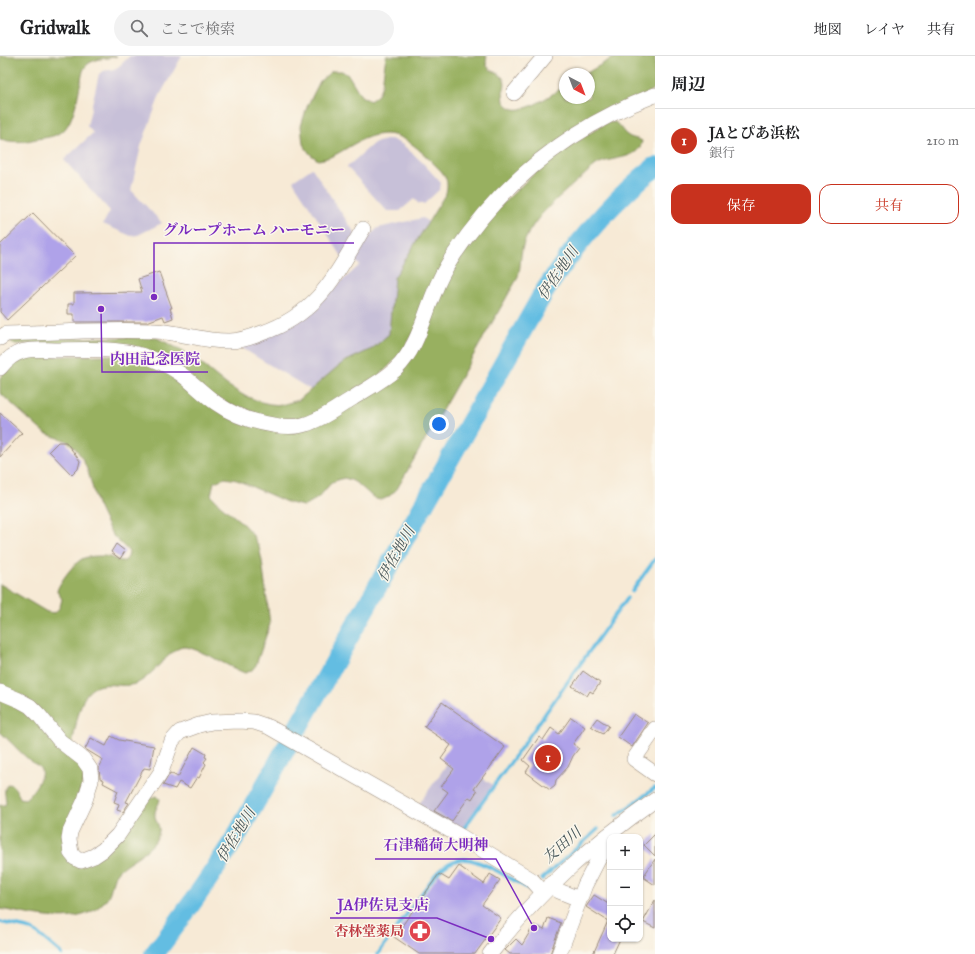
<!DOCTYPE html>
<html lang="ja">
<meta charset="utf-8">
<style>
body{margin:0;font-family:"IM FELL Great Primer","Noto Serif JP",serif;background:#f2f2f2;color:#202124}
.controls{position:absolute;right:12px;bottom:12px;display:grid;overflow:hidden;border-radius:8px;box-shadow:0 1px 3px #0004}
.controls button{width:36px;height:36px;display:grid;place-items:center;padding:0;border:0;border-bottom:1px solid #e0e0e0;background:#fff;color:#202124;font:20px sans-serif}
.compass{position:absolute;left:559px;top:12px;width:36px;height:36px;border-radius:50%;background:#fff;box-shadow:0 1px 3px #0004;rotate:138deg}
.you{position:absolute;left:439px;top:368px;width:14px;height:14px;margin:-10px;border:3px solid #fff;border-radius:50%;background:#1a73e8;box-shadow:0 0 0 6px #1a73e833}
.badge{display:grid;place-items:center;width:26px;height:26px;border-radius:50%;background:#c8321e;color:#fff;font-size:13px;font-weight:700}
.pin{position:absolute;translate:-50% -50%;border:2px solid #fff;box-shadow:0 1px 4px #0006}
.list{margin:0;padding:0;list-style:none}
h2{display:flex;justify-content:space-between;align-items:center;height:52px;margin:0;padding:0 16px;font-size:17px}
h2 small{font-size:13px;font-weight:400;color:#757577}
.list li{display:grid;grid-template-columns:26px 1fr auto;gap:12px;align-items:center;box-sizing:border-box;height:64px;padding:0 16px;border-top:1px solid #e0e0e0}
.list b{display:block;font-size:15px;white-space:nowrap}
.list p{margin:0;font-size:13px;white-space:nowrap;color:#757577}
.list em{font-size:13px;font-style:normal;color:#757577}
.actions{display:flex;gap:8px;padding:12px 16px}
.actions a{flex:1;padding:9px 0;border:1px solid #c8321e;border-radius:12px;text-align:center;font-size:14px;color:#c8321e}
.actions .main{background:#c8321e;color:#fff}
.icon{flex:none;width:22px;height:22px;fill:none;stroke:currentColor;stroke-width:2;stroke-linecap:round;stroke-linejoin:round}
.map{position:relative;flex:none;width:655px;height:898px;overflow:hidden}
header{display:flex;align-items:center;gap:24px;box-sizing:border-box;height:56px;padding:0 20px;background:#fff;border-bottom:1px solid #e0e0e0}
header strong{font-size:19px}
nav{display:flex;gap:22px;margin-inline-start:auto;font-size:14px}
.search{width:280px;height:36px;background:#f2f2f2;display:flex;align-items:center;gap:10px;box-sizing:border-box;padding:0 14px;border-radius:22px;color:#757577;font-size:15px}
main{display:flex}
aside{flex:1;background:#fff}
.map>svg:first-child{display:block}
.industrial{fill:#c7c0d8}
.forest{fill:#98b061;stroke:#6a6d40}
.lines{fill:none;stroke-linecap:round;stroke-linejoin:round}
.stream{stroke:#64bde2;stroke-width:3.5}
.river{stroke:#64bde2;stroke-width:20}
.building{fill:#afa2e9}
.minor-casing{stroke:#998a7a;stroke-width:16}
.minor{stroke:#fff;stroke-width:15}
.labels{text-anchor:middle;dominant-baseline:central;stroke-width:3;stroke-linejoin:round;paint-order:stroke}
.health-label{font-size:14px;font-weight:bold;fill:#be3a42;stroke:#fbf7ec;text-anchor:end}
.water-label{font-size:15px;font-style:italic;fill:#475659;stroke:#fbf7ec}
.leader{fill:none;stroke:#7b2cbf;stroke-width:1.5}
.callout-dot{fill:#7b2cbf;stroke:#fbf7ec;stroke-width:1.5}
.callout-label{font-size:15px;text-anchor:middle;font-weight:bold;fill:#7b2cbf;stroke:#fbf7ec;stroke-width:3;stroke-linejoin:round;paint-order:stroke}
</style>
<header>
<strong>Gridwalk</strong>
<div class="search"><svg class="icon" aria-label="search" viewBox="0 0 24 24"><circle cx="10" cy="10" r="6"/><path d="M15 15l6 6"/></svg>ここで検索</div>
<nav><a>地図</a><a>レイヤ</a><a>共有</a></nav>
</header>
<main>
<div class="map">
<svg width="655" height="898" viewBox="0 0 655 898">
<rect width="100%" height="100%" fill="#fbf7ec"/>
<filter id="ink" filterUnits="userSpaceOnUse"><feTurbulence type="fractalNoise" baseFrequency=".025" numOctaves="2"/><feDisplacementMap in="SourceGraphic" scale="8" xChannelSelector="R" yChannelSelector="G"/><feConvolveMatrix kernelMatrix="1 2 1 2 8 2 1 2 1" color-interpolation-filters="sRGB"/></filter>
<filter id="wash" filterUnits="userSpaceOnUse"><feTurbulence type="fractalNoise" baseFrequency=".012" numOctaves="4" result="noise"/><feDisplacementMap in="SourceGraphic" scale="16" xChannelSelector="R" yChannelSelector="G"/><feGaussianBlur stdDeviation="0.9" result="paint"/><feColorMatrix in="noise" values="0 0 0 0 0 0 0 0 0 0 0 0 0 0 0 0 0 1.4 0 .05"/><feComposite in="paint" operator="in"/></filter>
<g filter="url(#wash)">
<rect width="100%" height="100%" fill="#f7ead6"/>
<g class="industrial">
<polygon points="130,0 182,0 160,39 141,90 131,134 162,167 138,179 131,180 103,168 110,155 64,104 93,77 87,70 99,18 103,15 116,13"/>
<polygon points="391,83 403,89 422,106 441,127 440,133 424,148 419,148 414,143 400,155 387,155 347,111 374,87"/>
<polygon points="312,112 356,179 343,202 293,125"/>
<polygon points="423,162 428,166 394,222 389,278 375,292 344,306 336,312 311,334 237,289 299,264 360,209 351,202 366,183 378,172"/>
<polygon points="452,701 493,729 460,776 417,751"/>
</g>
<g class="forest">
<path d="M0,0h117c-13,4 -28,1 -34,15 -4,16 -8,54 -23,62 -7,4 -16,5 -24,6 -12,3 -23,4 -36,0z"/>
<path d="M386,0h101c-5,17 12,13 17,24 2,5 0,8 -1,12 0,3 1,7 1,10 2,2 5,5 7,6 14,7 42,-15 54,-22v12h24v-24h-4l24,-14 11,-4h11l11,3 13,-3v32l-154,99 -100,167 -20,20 -69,42 -25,5 -41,-8 -137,-69h-96l-2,-2v-2l2,-1 142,-2 28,14 11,7 33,27 16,10 18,7 9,2 11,1 18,-5 37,-32 8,-6 28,-13 17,-15 5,-56 52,-85c4,-16 -4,-21 -14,-31 -27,-27 -44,-38 -80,-17 -12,7 -20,13 -34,15l-8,-6 -7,-10 -2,-18 6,-19 13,-26 12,-10h10l7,5 12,20 9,5 8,-6 4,-10z"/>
<path d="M615,66c6,5 7,9 12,13 5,4 10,3 15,6 -3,20 -32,15 -46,24 -7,5 -12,11 -19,16 -19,17 -42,35 -52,59 -6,13 -3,27 -8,39l-120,210c-21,22 -24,5 -41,-6 -4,-3 -8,-4 -12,-5l-12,4 -14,16 -14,8 -15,-3 -52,-23 -12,-2 -11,4 -3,13 9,10 21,17 11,12 7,13 3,14 8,63 -14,41 -5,6 -6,2c-14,-5 -50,-27 -62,-26 -14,2 -32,32 -48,37 -17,5 -36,-7 -49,11 -8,12 -11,36 -14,50l15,25 -18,54 12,40 69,-66 7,-2 3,3c-1,6 -5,10 -5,14 -1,7 5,12 4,18 -2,19 -30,28 -41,40 -7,7 -5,18 -11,27 -23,33 -75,16 -107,11v-104h5l1,-2c0,-5 -2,-10 -1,-14 5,-13 13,4 15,9l5,1c5,-3 19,-22 16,-29 -2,-5 -10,-8 -14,-12 -9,-8 -18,-18 -27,-26v-148l47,28 8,1 5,-6 2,-8 -5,-8c2,-8 16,-27 25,-32 6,-3 15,-3 21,-3 8,0 14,6 22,5l3,-4 1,-5c-6,-8 -14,-12 -19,-21 -4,-8 -9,-18 -13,-27 -6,-20 -9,-44 -25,-59 -8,-8 -20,-7 -30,-14l-42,-38v-15l7,-10 16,-11 85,-2 42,9 127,68 111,-49 60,-107 44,-62 56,-54 58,-37z"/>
</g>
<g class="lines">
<g class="stream">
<polyline points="632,535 655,503"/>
<polyline points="616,760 655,732"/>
<polyline points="462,775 627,542"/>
<polyline points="542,823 598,773"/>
<polyline points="0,866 27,872 37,877 62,898"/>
<path d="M378,898l57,-79c22,-24 38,-17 64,-3 10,6 21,12 32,18"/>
</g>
<path class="river" d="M154,898c30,-38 57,-78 83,-119l307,-543c31,-47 66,-90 111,-125"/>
</g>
<g id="blocks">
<g class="building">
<polygon points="33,157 75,200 7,264 0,256 0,189"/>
<polygon points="159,216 172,252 170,252 173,262 165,265 163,260 147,266 74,266 74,258 68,258 68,248 74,248 74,237 142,236 138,223"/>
<polygon points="0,357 22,377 0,401"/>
<polygon points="58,386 66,386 80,405 78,413 72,419 49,395"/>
<polygon points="116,488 125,495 120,503 111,496"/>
<polygon points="583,615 600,627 593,637 590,635 587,640 572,630"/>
<polygon points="442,646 505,691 474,733 477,735 472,743 469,741 452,765 434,755 448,736 441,731 454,713 441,703 451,689 424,671"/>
<polygon points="634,658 648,667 632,691 618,681"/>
<polygon points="571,661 585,671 573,688 579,692 573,700 568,711 556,724 555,730 550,734 526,716 530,710 523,704 539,681 543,684 551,672 559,678"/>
<polygon points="597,662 609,670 603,678 591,670"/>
<polygon points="111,680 119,684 154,690 150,713 144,712 126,746 129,747 123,756 117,754 119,748 114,746 118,735 103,727 104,724 100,722 99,712 103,704 85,693 91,682 106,690"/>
<polygon points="194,691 206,698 205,701 207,702 204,706 206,708 199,722 197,721 190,732 179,726 175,733 163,729 170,717 178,721"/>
<polygon points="655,778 655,800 644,789"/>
<polygon points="655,803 655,829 643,821"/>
<polygon points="459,810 484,828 490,818 500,824 482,849 501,862 475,898 419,898 394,881 439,818 449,824"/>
<polygon points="594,839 610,849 610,883 620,883 613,898 593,898 608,865 586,851"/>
<polygon points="655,844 655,872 643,866"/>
<polygon points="548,862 561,867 550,898 510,898 505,894 516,883 522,889 534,869 544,874"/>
</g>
</g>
</g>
<g filter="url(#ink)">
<use href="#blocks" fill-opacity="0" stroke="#998a7a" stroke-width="1"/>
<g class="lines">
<g class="minor-casing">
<g id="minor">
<polyline points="514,37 545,0"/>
<path d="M0,282l6,-4c50,-2 100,-5 149,-3 25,1 50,11 75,10 11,0 22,-4 32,-8 56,-19 73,-57 101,-104"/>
<path d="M0,312c18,-23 34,-18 60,-18 35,-1 70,-3 102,13 21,9 35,26 54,40 17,12 36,19 57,22 11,2 22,3 33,-1 17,-5 32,-17 47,-26 14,-9 29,-17 42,-28 22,-21 28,-50 39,-77 5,-14 12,-26 19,-37 51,-76 117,-129 202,-161"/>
<polyline points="0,636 19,644 30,650 39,659 60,685 83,703 90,713 91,725 89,731 85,744 70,776 69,783 71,797 75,802 81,805 94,800 103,794 118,779 161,716 172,685 180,676 199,669 212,666 240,665 254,666 269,671 311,695 460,780 532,824 543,836"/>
<polyline points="655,673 634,703 655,718"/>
<polyline points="552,827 559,835 579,843"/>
<path d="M490,898c49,-63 100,-108 165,-154"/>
<polyline points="559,898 585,829 599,802 610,786"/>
</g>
</g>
<use href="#minor" class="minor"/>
</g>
</g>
<defs>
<g id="pharmacy-disc" transform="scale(1.15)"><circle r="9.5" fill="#e0444e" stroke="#fbf7ec"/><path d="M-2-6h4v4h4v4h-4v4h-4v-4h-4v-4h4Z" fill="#fff"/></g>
</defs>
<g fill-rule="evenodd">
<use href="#pharmacy-disc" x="420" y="875"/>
</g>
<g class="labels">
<g class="health-label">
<text x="404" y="875">杏林堂薬局</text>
</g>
<g class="water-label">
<text transform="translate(558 217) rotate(-56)">伊佐地川</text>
<text transform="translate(396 498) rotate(-61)">伊佐地川</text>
<text transform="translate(236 779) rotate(-59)">伊佐地川</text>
<text transform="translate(562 789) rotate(-42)">友田川</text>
</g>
</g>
<path class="leader" d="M154 241L154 187H354M101 253L102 316H208M534 872L496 803H375M491 883L437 862H330"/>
<g class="callout-dot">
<circle cx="154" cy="241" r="4"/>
<circle cx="101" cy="253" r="4"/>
<circle cx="534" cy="872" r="4"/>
<circle cx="491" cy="883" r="4"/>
</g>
<g class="callout-label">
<text x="254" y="179">グループホーム ハーモニー</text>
<text x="155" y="308">内田記念医院</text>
<text x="436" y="794">石津稲荷大明神</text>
<text x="383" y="854">JA伊佐見支店</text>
</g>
</svg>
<div class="controls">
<button>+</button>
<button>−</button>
<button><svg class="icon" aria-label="locate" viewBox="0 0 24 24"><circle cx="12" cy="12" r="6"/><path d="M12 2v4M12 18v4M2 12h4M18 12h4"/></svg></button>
</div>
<svg class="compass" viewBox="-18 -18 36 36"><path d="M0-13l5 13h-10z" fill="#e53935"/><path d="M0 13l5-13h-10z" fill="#757577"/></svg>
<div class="you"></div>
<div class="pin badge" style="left:548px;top:702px">1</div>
</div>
<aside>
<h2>周辺<small></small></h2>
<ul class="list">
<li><span class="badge">1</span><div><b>JAとぴあ浜松</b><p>銀行</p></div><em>210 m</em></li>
</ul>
<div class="actions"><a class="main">保存</a><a>共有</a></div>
</aside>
</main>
